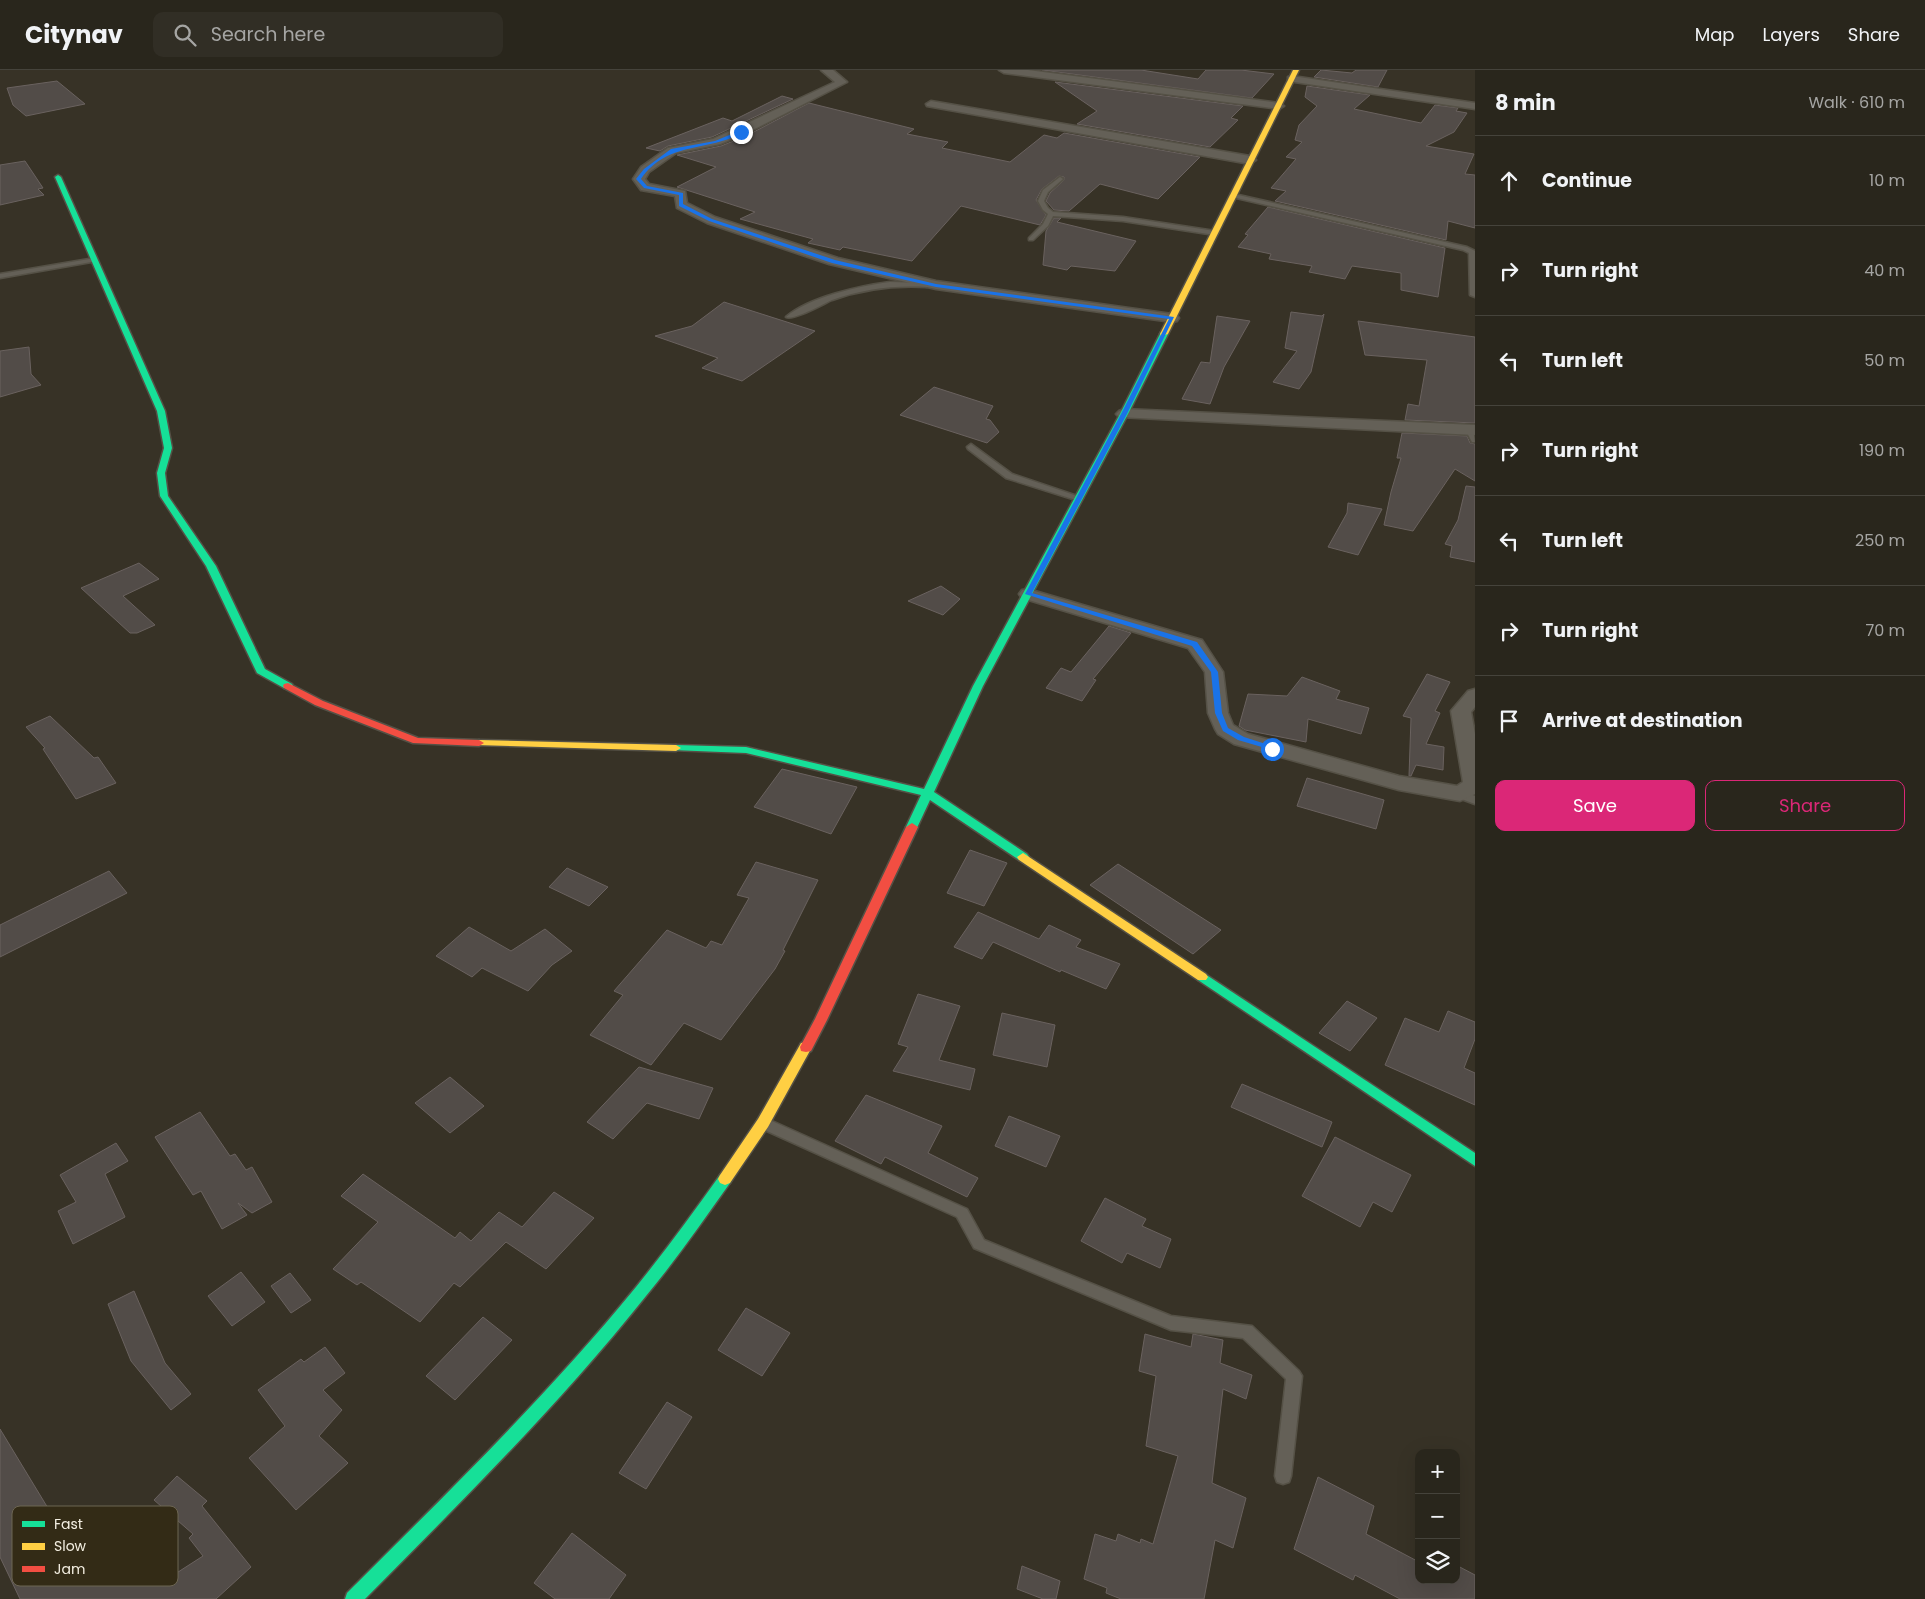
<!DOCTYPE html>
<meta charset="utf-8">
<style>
body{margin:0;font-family:Poppins,sans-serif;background:#312e25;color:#f1f3f6}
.controls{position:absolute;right:15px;bottom:15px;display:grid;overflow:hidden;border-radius:10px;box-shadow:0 5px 20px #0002}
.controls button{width:45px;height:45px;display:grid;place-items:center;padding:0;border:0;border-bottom:1px solid #45433b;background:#29261c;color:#f1f3f6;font:25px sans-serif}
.stop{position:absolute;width:15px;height:15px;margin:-11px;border:4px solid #1a73e8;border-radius:50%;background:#fff}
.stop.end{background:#1a73e8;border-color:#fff;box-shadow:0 1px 5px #0008}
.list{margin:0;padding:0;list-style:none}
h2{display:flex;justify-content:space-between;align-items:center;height:65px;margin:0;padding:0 20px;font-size:21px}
h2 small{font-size:16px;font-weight:400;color:#a5a5a3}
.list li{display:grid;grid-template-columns:32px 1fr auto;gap:15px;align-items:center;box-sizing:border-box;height:90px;padding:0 20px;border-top:1px solid #45433b}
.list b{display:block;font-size:19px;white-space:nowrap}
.list em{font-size:16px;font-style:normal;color:#a5a5a3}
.actions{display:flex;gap:10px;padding:15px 20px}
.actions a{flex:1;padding:11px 0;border:1px solid #db2777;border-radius:10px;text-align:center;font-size:18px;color:#db2777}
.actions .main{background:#db2777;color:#fff}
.icon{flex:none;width:28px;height:28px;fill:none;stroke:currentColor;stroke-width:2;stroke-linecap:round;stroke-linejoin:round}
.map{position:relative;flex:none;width:1475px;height:1529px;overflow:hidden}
header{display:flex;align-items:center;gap:30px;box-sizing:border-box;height:70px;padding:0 25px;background:#29261c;border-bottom:1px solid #45433b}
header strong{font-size:24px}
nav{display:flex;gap:28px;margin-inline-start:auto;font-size:18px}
.search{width:350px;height:45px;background:#312e25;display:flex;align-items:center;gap:12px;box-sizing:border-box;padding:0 18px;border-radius:10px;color:#a5a5a3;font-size:19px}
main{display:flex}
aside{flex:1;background:#29261c}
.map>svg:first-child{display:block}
.building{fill:#524c48;stroke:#6a625f}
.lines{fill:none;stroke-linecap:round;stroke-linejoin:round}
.lane-casing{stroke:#555146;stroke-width:3}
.street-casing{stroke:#555146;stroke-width:3}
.fast-casing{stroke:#555146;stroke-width:3}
.slow-casing{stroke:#555146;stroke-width:3}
.jam-casing{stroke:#555146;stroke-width:3}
.lane{fill:#646057;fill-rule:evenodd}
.street{fill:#646057;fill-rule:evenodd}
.fast{fill:#16e098;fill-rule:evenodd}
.slow{fill:#ffcf43;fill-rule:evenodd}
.jam{fill:#f24e42;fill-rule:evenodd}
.route{fill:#1a73e8}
.key{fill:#332b16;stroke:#6d6653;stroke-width:1}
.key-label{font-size:14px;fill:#f4efe2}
</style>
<header>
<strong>Citynav</strong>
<div class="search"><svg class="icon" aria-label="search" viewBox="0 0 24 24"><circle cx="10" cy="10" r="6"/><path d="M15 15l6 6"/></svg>Search here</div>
<nav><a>Map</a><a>Layers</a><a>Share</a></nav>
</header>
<main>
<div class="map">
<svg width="1475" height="1529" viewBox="0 0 1475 1529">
<rect width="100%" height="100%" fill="#373226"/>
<g class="building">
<polygon points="1042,0 1141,0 1198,9 1206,0 1241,0 1274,4 1252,28"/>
<polygon points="1321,0 1352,3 1356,0 1387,0 1378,17 1314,7"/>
<polygon points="57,11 85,34 26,46 13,35 7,18"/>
<polygon points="1055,12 1243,36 1231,48 1238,50 1210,77 1077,54 1097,41"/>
<polygon points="1307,16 1370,25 1354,39 1421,53 1435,35 1458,38 1456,41 1467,43 1454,62 1426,76 1474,84 1465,104 1475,105 1475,158 1448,151 1446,170 1275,131 1286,121 1271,118 1296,89 1286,87 1302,72 1295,70 1299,55 1317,36 1305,27"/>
<polygon points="782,26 793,29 712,67 668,76 660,81 646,78 723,48 732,51"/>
<polygon points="809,33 914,59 907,64 948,72 942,78 1010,92 1044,65 1057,68 1064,63 1200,87 1158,129 1100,114 1069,141 1054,140 1046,131 1050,123 1064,110 1064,107 1059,106 1042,119 1036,130 1046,145 1040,155 961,136 912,191 843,177 840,180 808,173 813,169 740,149 755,142 677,117 716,97 677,85 721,76 746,66"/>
<polygon points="25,91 43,118 38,119 44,125 0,135 0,95"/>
<polygon points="1268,137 1445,178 1438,227 1401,220 1401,203 1352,196 1345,209 1309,202 1312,196 1269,189 1271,184 1238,177 1248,165 1245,164"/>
<polygon points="1054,148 1061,148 1057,152 1136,171 1115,201 1071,196 1067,200 1043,195 1046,161"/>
<polygon points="724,232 815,261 742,311 702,298 718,288 655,266 692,256"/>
<polygon points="1291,242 1322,246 1324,244 1311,302 1299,319 1273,312 1297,281 1285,278"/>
<polygon points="1217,246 1250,251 1224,297 1210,334 1182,329 1201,292 1210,293"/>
<polygon points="1358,251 1475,267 1475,353 1405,350 1408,334 1419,336 1427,290 1365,285"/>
<polygon points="29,277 31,304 41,315 0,327 0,281"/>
<polygon points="934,317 993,336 986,349 990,350 999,362 987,373 900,345"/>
<polygon points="1402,363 1467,366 1470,373 1475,374 1475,411 1455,399 1413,461 1384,455 1391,422 1401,388 1397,388"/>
<polygon points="1466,416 1475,417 1475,492 1450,487 1452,476 1445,474 1458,450"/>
<polygon points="1348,433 1382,439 1358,485 1328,477 1347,443"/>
<polygon points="139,493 159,509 123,526 155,555 137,563 130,563 81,518"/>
<polygon points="941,516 960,529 943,545 908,531"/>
<polygon points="1109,556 1131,563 1093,609 1096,610 1082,631 1046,618 1061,598 1071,602"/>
<polygon points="1427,604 1450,612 1435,641 1440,643 1426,674 1444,677 1443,700 1416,695 1411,706 1409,706 1411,648 1403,646"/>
<polygon points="1302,607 1340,621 1336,629 1369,638 1361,664 1308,649 1306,672 1245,660 1239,656 1248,624 1287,626"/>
<polygon points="50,646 94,688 98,687 116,713 76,729 43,679 45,678 26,657"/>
<polygon points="782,699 857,717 831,764 754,737"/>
<polygon points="1307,708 1384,730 1376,759 1297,736"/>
<polygon points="970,780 1007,793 984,836 947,823"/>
<polygon points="756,792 818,810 783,880 785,881 775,899 721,970 684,953 651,995 590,965 623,925 614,921 667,860 706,878 711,871 722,875 749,828 737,825"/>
<polygon points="1118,794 1221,860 1193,884 1090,815"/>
<polygon points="567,798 608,817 589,836 549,817"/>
<polygon points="109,801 127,823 0,887 0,855"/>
<polygon points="978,842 1039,869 1049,855 1081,870 1076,877 1120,894 1106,919 1061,900 1060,902 993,872 982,889 954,877"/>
<polygon points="469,857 511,881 545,859 572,881 552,895 528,921 482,898 472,907 436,886"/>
<polygon points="918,924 960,936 939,990 975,999 970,1020 893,1001 908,977 898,974"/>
<polygon points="1347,931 1377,948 1350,981 1319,963"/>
<polygon points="1448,941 1475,952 1475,969 1464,998 1475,1003 1475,1035 1385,995 1405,948 1439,962"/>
<polygon points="1002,943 1055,955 1047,997 993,985"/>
<polygon points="639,997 713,1018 699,1049 647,1033 613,1069 587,1052"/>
<polygon points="450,1007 484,1036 450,1063 415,1033"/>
<polygon points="1242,1014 1332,1052 1322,1077 1231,1037"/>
<polygon points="866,1025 942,1056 928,1083 978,1108 967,1127 885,1087 881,1094 835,1071"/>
<polygon points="200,1042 230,1086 235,1084 246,1100 252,1097 272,1132 252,1143 238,1133 247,1145 222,1159 201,1121 193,1125 155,1067"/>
<polygon points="1009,1046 1060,1066 1046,1097 995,1076"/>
<polygon points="1335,1067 1411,1105 1392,1142 1373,1132 1360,1157 1302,1126"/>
<polygon points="116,1073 128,1091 105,1104 125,1147 73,1174 58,1141 76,1132 60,1105"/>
<polygon points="363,1104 455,1168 460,1162 471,1171 499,1142 522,1157 554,1122 594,1148 546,1199 506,1172 460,1217 454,1213 420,1252 361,1212 357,1215 333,1199 378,1152 341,1126"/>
<polygon points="1105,1128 1146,1149 1142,1156 1171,1169 1160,1198 1127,1183 1122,1193 1081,1171"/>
<polygon points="241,1202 265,1232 232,1256 208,1226"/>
<polygon points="290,1203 311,1230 291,1243 271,1216"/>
<polygon points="134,1221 165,1293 191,1324 171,1340 131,1291 108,1234"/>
<polygon points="746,1238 790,1263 762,1306 718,1280"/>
<polygon points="483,1247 512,1270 455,1330 426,1306"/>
<polygon points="1145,1264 1191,1277 1193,1264 1223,1270 1220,1293 1252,1305 1246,1329 1223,1319 1212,1413 1246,1428 1233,1478 1215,1470 1204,1529 1121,1529 1106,1523 1107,1518 1084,1509 1095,1464 1116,1471 1118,1464 1140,1473 1141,1469 1153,1474 1178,1386 1146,1376 1156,1306 1139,1301"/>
<polygon points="325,1277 345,1303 323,1320 342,1340 319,1366 348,1393 296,1440 249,1388 285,1356 258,1320 301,1289 304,1292"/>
<polygon points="667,1332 692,1347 646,1419 619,1403"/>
<polygon points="0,1359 60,1458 66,1454 86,1494 89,1492 96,1505 135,1475 161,1513 203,1486 189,1468 193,1464 154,1430 177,1406 207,1431 202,1436 251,1497 216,1529 20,1529 0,1487"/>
<polygon points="1318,1407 1374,1436 1366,1464 1419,1492 1419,1510 1456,1510 1456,1495 1475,1505 1475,1529 1400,1529 1355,1505 1353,1510 1294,1479"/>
<polygon points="572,1463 626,1505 609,1529 555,1529 534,1513"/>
<polygon points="1022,1496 1060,1511 1056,1529 1043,1529 1017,1519"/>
</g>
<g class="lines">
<g class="lane-casing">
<g id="lane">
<polygon points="1060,107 1063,109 1048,122 1044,131 1048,138 1053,142 1123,147 1215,161 1218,163 1215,165 1123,151 1053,146 1048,156 1033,170 1029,170 1029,168 1043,154 1048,144 1043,140 1038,131 1043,120"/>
<polygon points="1234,124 1467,177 1475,181 1475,227 1470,225 1469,183 1463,180 1232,127 1232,125"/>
<polygon points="95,188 97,189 97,191 0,208 0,204"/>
<path d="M890,212l37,1 4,2 -4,2c-33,-2 -64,2 -95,13 -9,4 -39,21 -46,17 23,-20 74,-31 104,-35z"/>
<polygon points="1466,357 1473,359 1475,372 1472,372 1465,359"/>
<polygon points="971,374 1012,404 1083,428 1079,431 1076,430 1006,408 968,379 967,377"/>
<polygon points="1460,720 1475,726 1475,734 1456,727 1455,724 1456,721"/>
<polygon points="763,1047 967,1139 984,1170 1171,1246 1252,1256 1299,1301 1302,1306 1291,1406 1289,1412 1283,1414 1277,1412 1275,1406 1286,1309 1243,1268 1171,1260 974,1178 957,1147 758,1057 756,1053 758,1049"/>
</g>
</g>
<g class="street-casing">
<g id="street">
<polygon points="821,0 833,0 847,12 745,64 720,74 676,83 649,102 645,109 649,114 685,121 687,133 715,147 838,188 936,211 1172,244 1177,245 1179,248 1177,251 1172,252 936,219 829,194 707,153 677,138 675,126 641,120 633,109 641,97 668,78 713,69 835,12"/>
<polygon points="999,0 1028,0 1279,33 1284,36 1279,39 1004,3"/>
<polygon points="1292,6 1475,33 1475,39 1288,11 1288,7"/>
<polygon points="931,31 1250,86 1256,90 1250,94 927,36 926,34"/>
<polygon points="1124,339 1475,355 1475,365 1119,347 1116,344 1119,341"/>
<polygon points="1028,519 1202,570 1223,602 1228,643 1233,655 1248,664 1399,706 1457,716 1463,712 1451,641 1468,621 1475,619 1475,637 1471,642 1475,664 1475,724 1460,731 1399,720 1234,674 1218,664 1215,659 1208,643 1205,602 1188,578 1022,528 1019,524 1022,520"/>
</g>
</g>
<g class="fast-casing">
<g id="fast">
<polygon points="58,105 61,107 165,341 172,378 165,403 168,426 216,496 265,599 292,614 293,616 292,618 284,618 257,603 206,496 160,426 157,403 164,378 157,341 55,107"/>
<polygon points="1161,262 1168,264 1128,344 983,616 934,722 1027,784 1029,787 1027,790 1019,790 930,730 916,760 908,760 906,757 921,725 746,683 672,680 671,678 676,675 746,677 924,719 973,616 1120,344"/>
<polygon points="1202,902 1475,1083 1475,1096 1198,910 1196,907 1198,904"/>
<path d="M725,1103l5,2 2,4 -2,4c-27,38 -54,77 -84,113 -86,108 -184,205 -281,303h-20l2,-6c99,-99 200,-197 289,-306 29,-36 57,-74 84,-112z"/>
</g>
</g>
<g class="slow-casing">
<g id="slow">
<polygon points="1293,0 1299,0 1168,264 1161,266 1160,264"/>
<polygon points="479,670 676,675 681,678 676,681 475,675 474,673"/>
<polygon points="1023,783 1206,904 1208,907 1206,910 1198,910 1019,790 1017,787"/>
<polygon points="806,972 811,973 812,977 768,1057 730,1113 725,1115 720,1113 718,1109 720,1105 758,1049 801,973"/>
</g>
</g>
<g class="jam-casing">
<g id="jam">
<polygon points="288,613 323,631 418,668 479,670 484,673 479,676 413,673 315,635 284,618 283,616 284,614"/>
<polygon points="912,753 918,757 827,950 811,981 806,982 801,981 800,977 815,949 906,757"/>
</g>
</g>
<use href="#lane" class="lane"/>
<use href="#street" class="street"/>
<use href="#fast" class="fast"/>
<use href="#slow" class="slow"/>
<use href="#jam" class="jam"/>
</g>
<path class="route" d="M739,61l4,1c-35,21 -75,8 -102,47l6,7 36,7v11l29,15 123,41 101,24 238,33 -47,97 -95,179 165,49 21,30 4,41 6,15 16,9 31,10v4l-37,-11 -15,-9 -8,-18 -4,-41 -19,-26 -167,-52 96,-180 48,-95 -233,-32 -104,-24 -123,-42 -30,-15v-11l-35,-7 -8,-9 8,-10 27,-20 44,-8z"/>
<rect x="12" y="1436" width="166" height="80" rx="8" class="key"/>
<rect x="22" y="1451" width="23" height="6" fill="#16e098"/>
<rect x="22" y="1473" width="23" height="7" fill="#ffcf43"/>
<rect x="22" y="1496" width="23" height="6" fill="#f24e42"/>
<g class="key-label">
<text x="54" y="1459">Fast</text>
<text x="54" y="1481">Slow</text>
<text x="54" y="1504">Jam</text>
</g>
</svg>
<div class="controls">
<button>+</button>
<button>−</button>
<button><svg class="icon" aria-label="layers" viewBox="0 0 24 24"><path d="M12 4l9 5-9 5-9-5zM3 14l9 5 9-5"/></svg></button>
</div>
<div class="stop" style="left:1272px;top:679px"></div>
<div class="stop end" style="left:741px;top:62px"></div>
</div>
<aside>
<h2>8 min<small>Walk · 610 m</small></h2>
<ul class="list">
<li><svg class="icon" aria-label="ahead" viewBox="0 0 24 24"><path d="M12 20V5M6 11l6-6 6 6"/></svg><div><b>Continue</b></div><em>10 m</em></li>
<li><svg class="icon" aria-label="right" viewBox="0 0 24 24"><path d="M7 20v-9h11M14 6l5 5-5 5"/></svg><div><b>Turn right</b></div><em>40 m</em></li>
<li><svg class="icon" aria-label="left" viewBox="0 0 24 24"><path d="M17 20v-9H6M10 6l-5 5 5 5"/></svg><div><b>Turn left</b></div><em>50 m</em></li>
<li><svg class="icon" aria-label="right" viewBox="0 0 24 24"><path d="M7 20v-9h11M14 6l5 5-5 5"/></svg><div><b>Turn right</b></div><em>190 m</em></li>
<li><svg class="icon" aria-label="left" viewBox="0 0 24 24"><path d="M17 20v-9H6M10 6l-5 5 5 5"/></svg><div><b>Turn left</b></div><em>250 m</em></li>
<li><svg class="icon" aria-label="right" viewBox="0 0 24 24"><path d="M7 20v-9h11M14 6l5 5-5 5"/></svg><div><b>Turn right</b></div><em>70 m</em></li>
<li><svg class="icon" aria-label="arrive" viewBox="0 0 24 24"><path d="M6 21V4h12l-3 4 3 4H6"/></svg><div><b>Arrive at destination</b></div></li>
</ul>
<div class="actions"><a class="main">Save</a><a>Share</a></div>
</aside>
</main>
